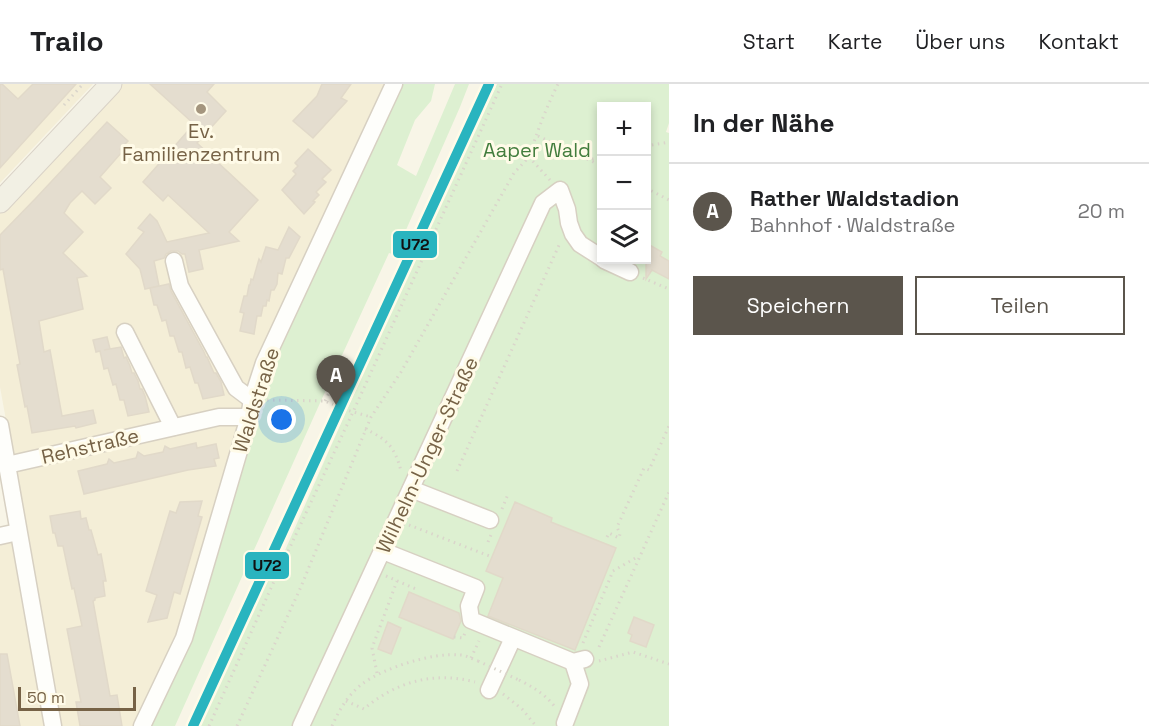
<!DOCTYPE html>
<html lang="de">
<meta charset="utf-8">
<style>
body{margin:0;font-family:"Space Grotesk",sans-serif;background:#f2f2f2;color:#202124}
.controls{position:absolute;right:18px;top:18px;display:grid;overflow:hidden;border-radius:0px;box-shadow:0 3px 9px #0003}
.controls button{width:54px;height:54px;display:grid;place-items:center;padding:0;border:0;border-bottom:2px solid #e0e0e0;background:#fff;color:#202124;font:30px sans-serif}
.scale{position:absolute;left:18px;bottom:15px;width:118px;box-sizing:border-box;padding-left:6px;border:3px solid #766246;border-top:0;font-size:16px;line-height:21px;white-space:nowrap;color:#766246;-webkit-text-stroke:4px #fffbe8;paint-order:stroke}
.you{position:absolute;left:282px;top:336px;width:21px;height:21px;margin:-15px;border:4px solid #fff;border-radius:50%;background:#1a73e8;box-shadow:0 0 0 9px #1a73e833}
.badge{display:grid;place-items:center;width:39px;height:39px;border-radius:50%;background:#5b554c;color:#fff;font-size:20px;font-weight:700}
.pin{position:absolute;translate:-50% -50px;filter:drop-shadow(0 2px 3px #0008)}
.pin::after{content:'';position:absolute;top:32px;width:21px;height:18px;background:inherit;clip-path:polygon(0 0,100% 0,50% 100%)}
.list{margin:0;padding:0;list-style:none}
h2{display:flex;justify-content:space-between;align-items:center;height:78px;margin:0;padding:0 24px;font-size:26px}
h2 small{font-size:20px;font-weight:400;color:#757577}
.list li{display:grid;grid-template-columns:39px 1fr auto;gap:18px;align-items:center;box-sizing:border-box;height:96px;padding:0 24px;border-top:2px solid #e0e0e0}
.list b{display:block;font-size:22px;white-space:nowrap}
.list p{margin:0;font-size:20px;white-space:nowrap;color:#757577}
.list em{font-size:20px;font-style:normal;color:#757577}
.actions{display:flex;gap:12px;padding:18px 24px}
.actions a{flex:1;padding:14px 0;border:2px solid #5b554c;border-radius:0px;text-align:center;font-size:21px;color:#5b554c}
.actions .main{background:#5b554c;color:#fff}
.icon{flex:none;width:33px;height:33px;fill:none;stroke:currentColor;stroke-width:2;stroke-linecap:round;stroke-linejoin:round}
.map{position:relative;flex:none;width:669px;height:642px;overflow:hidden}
header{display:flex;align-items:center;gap:36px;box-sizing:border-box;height:84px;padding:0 30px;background:#fff;border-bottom:2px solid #e0e0e0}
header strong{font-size:28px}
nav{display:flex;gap:33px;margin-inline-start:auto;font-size:21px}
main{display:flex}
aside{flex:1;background:#fff}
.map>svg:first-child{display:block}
.residential{fill:#f4eed7}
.green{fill:#ddf0d1;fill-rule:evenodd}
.building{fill:#e4ddcf;stroke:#e1d9c9;stroke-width:1.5}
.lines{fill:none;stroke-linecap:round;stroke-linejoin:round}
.minor-casing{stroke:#d7d0c2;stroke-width:19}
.major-casing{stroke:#d9d2c7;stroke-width:23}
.path{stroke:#dad5cb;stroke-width:3;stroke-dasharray:1.5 4.5;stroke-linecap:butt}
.minor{stroke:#fefefb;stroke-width:16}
.major{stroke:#f2f0e4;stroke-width:21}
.path-bridge{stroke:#dad5cb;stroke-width:3;stroke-dasharray:1.5 4.5;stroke-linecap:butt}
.metro-1-casing{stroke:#fffbe8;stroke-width:15}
.metro-1{stroke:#29b4bf;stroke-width:10}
.poi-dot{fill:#a4957e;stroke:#fffbe8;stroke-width:2}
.labels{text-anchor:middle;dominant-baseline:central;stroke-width:6;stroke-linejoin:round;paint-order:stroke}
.poi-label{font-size:20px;fill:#766246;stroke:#fffbe8}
.park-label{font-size:20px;fill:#427d3d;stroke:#fffbe8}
.street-label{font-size:20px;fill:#766246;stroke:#fffbe8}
.line-badge{stroke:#fffbe8;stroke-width:2}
.pale-badge-label{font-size:16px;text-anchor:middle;font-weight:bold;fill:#111}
</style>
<header>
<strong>Trailo</strong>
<nav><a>Start</a><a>Karte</a><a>Über uns</a><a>Kontakt</a></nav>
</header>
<main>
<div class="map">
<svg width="669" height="642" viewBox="0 0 669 642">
<rect width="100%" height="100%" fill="#f8f5e7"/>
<g class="residential">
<polygon points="0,0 93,0 0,99"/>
<polygon points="121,0 392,0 182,551 139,642 0,642 0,458 23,430 0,303 0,127"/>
</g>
<g class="green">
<polygon points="397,0 435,0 431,17 415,36 397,81 416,92 455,0 469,0 460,23 395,171 389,169 320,319 175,642 145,642 183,564 257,313"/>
<path d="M497,0h172v39l-3,9 3,1v593h-471l81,-172 4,1 140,-318zM602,22h44v154h-44z"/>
</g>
<g class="building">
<polygon points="0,0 2,0 18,15 33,0 76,0 0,84"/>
<polygon points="150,0 214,0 207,8 226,27 197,59 258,116 229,148 239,157 199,166 203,185 189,188 185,170 182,170 178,167 171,167 166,170 164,174 154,177 159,202 145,205 140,185 126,170 144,148 138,144 150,130 157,137 167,158 209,149 168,111 163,117 143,98 194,40"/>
<polygon points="322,0 351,0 341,14 347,17 313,54 293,37 317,12"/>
<polygon points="107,38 128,57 120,65 122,68 100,93 111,104 95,120 82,107 70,119 64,129 83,148 63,169 87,192 77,194 83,225 39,237 44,268 50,266 62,332 93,326 96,339 76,344 75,342 32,349 27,322 25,323 17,281 20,280 3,185 0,186 0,151 36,114"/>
<polygon points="308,65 331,86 322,95 326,98 316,108 319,111 313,117 315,118 304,130 282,106 296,90 293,87 298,82 295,79"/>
<polygon points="289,143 300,153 289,174 286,174 282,190 278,189 277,200 274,206 271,206 269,217 267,216 266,222 263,222 261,232 257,232 254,250 240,247 244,229 240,228 244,212 247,212 249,201 250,201 251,195 253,196 259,175 261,178 266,163 278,166"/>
<polygon points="646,159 662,168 660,172 669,177 669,195 652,186 646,195"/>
<polygon points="169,200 171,207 204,268 206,273 207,273 214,289 216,289 221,298 224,311 203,315 198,299 195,299 190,283 186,284 182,268 179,268 174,252 170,252 166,236 162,237 157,221 154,221 150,204"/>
<polygon points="107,253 110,265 104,266 121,263 124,274 126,273 130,282 132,289 134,289 138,297 140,305 142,305 145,312 149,328 128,332 124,316 120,316 116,300 113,301 108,284 104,285 100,267 96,268 93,256"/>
<polygon points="196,359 197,364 216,360 219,374 214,375 216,382 188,386 84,410 78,387 107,380 109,375 114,379 136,374 138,368 144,372 163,368 165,362 170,365"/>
<polygon points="202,417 198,432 202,433 180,510 174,508 167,534 148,538 157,511 146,507 170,427 176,429 180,418"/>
<polygon points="515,418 552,434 551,438 616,464 575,566 488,532 503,494 486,487"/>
<polygon points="80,427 81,435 86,434 89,446 91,446 98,471 101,470 106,497 103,497 105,512 95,514 95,516 93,517 110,612 117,611 122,642 80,642 76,618 81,618 67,545 82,542 74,504 72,505 63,462 58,462 55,449 53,449 50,432"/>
<polygon points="409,508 459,529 461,537 453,555 399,533"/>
<polygon points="634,533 654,541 646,563 630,557 632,551 628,549"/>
<polygon points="388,538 401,544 391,570 378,565"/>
<polygon points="0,570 7,570 20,642 0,642"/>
</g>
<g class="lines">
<g class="minor-casing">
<g id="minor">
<polyline points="604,176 630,188"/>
<polyline points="174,177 180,202 236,304 252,316"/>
<polyline points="125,248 173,343"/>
<polyline points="0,341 53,642"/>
<polyline points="7,381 219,333 249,333"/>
<polyline points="411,405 490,436"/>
<polyline points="0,452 18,448"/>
<polyline points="383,467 476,504 469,522 471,536 573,578 585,575"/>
<polyline points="489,606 513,554"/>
<polyline points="565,639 580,600 573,578"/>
<polyline points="142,642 184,554 249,333 252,316 264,279 394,0"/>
<polyline points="301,642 543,119 560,106 567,125 569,139 573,150 580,160 602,174"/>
</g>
</g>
<g class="major-casing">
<polyline id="major" points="0,118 111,0"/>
</g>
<g class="path">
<polyline points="64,21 83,0"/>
<polyline points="538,52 602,82"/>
<polyline points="646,62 669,58"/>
<polyline points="592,75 602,73"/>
<path d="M550,96l-21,-23c8,-25 17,-49 29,-73"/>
<polyline points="646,104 669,116"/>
<polyline points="643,194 669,205"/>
<polyline points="267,316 325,317 343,325 371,333"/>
<polyline points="325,317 332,303"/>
<polyline points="339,335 343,325"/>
<path d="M365,345c22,10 30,18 36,42"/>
<polyline points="457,387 560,159"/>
<polyline points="502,425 508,410"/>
<polyline points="409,441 492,473"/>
<polyline points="607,453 609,449 619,454 620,450 617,443 644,384 649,386 669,342"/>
<polyline points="488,458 491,451"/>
<polyline points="386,492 416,505"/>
<polyline points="454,553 463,554 465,549"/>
<polyline points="583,559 613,487 639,472"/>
<polyline points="599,563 669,408"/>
<polyline points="471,574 479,557"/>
<polyline points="599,577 633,568 669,580"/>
<polyline points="377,589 372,564 397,497"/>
<path d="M519,596c14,7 26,14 36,27"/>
<polyline points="503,610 522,625 536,642"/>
<path d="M346,617l18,8c31,-27 70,-38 111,-27"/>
<polyline points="209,642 271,504 353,328 502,0"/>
<polyline points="237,642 300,505 371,333 401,288 514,89 529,73"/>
<path d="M332,642c7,-16 16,-31 30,-42 21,-16 72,-32 98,-29 6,0 12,4 18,6"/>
</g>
<use href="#minor" class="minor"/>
<use href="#major" class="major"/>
<polyline class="path-bridge" points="478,577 519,596"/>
<g class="metro-1-casing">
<polyline id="metro-1" points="193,642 489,0"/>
</g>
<use href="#metro-1" class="metro-1"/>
</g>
<circle class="poi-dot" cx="201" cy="25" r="6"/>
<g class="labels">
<g class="poi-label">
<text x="201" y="47">Ev.<tspan x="201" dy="23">Familienzentrum</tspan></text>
</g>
<g class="park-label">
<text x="537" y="66">Aaper Wald</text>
</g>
<g class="street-label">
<text transform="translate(256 316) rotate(-72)">Waldstraße</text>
<text transform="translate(90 362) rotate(-13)">Rehstraße</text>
<text transform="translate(427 371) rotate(-65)">Wilhelm-Unger-Straße</text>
</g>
</g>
<g class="line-badge">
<rect x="392" y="146" width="46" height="29" rx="6" fill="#29b4bf"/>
<rect x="244" y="467" width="46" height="29" rx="6" fill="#29b4bf"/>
</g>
<g class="pale-badge-label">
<text x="415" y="166">U72</text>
<text x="267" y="487">U72</text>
</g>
</svg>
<div class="controls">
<button>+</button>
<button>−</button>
<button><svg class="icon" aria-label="layers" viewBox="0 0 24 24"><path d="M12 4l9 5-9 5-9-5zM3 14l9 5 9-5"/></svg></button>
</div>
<div class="scale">50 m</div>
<div class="you"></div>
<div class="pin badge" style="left:336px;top:321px">A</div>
</div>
<aside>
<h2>In der Nähe<small></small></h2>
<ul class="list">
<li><span class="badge">A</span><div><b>Rather Waldstadion</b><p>Bahnhof · Waldstraße</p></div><em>20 m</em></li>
</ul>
<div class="actions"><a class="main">Speichern</a><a>Teilen</a></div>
</aside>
</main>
